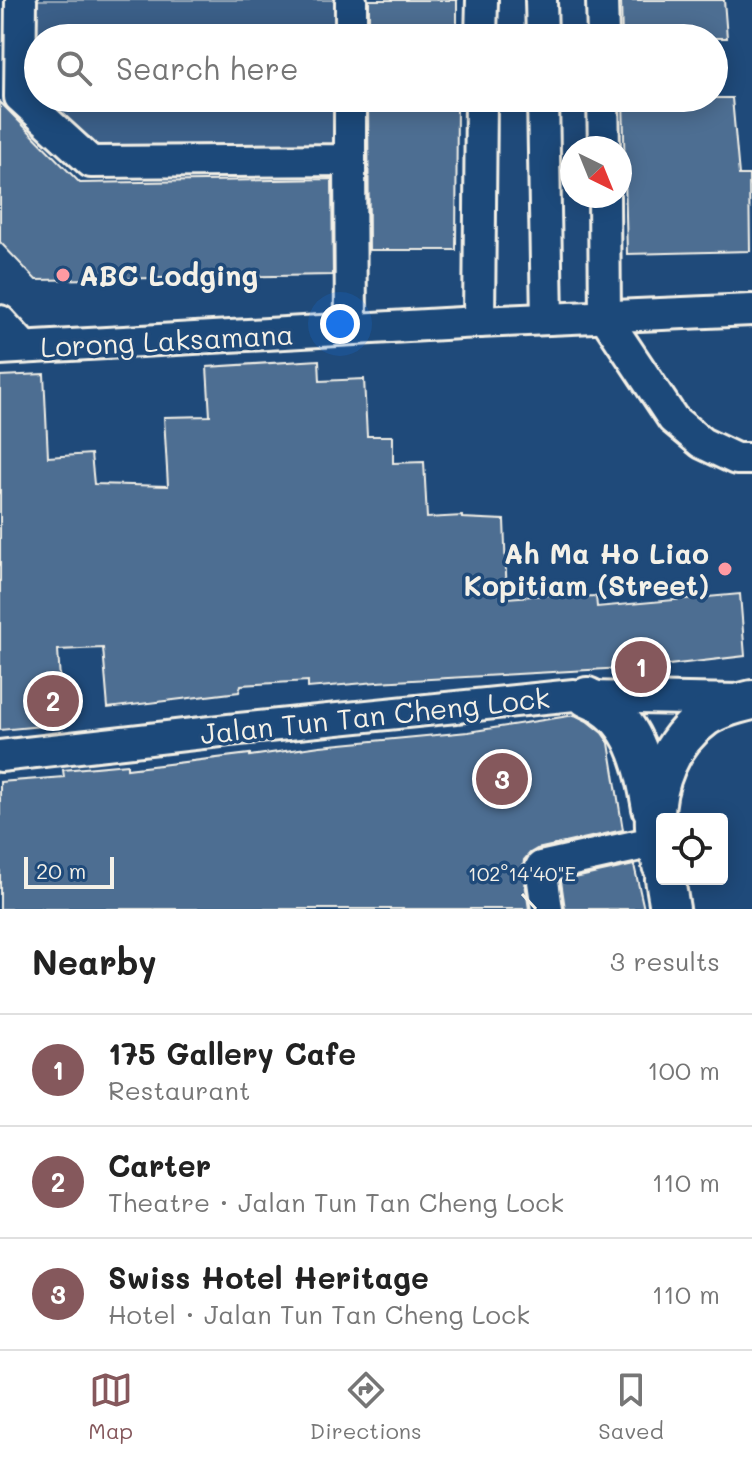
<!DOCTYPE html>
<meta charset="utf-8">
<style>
body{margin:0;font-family:Mali,sans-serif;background:#f2f2f2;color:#222}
.controls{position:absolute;right:24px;bottom:24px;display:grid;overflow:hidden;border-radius:8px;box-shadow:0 4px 20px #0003}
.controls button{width:72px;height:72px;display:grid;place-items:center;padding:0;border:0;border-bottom:2px solid #e0e0e0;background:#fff;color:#222;font:40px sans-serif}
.compass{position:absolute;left:560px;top:136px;width:72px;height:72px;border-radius:50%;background:#fff;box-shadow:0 4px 20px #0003;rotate:137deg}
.scale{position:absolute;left:24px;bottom:20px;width:90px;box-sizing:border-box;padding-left:8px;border:4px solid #f4f1e8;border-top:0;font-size:22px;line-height:28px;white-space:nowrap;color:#f4f1e8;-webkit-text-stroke:6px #1f4a7a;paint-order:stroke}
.you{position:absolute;left:340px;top:324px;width:28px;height:28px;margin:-20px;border:6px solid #fff;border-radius:50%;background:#1a73e8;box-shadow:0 0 0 12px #1a73e833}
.badge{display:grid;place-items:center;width:52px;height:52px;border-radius:50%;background:#85585c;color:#fff;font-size:26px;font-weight:700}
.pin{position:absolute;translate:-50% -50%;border:4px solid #fff;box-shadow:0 2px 8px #0006}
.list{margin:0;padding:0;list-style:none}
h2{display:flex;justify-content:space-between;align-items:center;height:104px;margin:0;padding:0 32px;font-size:34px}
h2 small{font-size:26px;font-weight:400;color:#767676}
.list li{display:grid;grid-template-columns:52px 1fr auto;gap:24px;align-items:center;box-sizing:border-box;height:112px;padding:0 32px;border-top:2px solid #e0e0e0}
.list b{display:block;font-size:30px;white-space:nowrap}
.list p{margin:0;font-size:26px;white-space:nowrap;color:#767676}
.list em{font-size:26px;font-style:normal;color:#767676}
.icon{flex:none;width:44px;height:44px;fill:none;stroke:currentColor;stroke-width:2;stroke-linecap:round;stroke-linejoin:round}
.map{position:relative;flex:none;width:752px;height:909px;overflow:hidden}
.search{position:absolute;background:#fff;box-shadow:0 4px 20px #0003;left:24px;right:24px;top:24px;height:88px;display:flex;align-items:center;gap:20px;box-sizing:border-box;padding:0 28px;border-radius:44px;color:#767676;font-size:30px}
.sheet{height:440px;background:#fff}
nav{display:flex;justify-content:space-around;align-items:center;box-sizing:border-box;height:112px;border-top:2px solid #e0e0e0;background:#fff;font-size:22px;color:#767676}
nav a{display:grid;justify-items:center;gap:4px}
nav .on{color:#85585c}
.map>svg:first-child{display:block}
.green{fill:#3a5f88;stroke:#97a8b8;stroke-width:2}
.building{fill:#4d6e92;stroke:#f4f1e8;stroke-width:2}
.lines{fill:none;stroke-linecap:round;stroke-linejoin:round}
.minor-casing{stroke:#f4f1e8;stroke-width:36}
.major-casing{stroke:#f4f1e8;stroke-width:44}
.minor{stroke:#1f4a7a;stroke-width:30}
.major{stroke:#1f4a7a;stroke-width:38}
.ticks{fill:none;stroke:#f4f1e8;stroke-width:3}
.poi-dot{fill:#ff9aa2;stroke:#1f4a7a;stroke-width:3}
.labels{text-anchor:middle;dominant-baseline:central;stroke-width:7;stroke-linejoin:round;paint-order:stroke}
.poi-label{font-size:28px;font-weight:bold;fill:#f4f1e8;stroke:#1f4a7a;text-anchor:start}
.street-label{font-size:28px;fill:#f4f1e8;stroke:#1f4a7a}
.ticks-label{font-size:20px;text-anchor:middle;fill:#f4f1e8;stroke:#1f4a7a;stroke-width:7;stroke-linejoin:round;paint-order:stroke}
</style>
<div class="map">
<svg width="752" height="909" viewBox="0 0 752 909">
<rect width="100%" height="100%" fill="#1f4a7a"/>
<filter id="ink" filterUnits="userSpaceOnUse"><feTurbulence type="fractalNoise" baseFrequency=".0125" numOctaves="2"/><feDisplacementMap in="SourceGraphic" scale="16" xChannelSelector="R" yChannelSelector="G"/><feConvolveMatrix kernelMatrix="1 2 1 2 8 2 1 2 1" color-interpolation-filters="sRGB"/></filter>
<g filter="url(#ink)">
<polygon class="green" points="32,0 335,0 335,38 38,38 38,98 334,98 334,151 97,153 30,93"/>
<g class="building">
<rect x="369" y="0" width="88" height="38"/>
<polygon points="621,0 724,0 727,38 622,38"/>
<polygon points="368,98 457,98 456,250 369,250"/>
<polygon points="623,98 732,98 739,175 749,175 750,251 627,254"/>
<polygon points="0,102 80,183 332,179 333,275 36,280 0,242"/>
<polygon points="319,360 320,381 364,379 367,436 393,436 393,463 424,462 427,518 462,516 462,518 504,520 507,598 572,593 572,597 596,596 597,607 740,594 745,656 660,666 377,682 308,688 308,681 241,685 239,692 108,708 103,648 58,650 63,724 0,730 0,376 44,374 48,457 91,454 94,484 168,486 164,417 210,416 207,367"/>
<polygon points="575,715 587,721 602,733 609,743 623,830 537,849 530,853 524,860 523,869 529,909 0,909 0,782 64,777 63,770 127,764 127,769 250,754 250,756 320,746 468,732"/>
<polygon points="634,865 644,909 565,909 561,881"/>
</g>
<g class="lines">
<g class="minor-casing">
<g id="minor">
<polyline points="21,0 20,97 91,162 350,160 350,98"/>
<polyline points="541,0 542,38"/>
<polyline points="602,0 603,38"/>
<polyline points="351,38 351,0"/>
<polyline points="481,38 482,0"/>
<polyline points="543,98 547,319"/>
<polyline points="603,98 604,148"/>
<polyline points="350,160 351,329"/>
<polyline points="604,196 605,317 673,419 702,443 736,459 752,459"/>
<polyline points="0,321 24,347"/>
<polyline points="479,322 481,98"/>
<polyline points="0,349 479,322 752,310"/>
<polyline points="0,756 229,730 574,695 587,697 739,700"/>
<polyline points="547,909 541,867 658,841"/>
</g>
</g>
<g class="major-casing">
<g id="major">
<path d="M587,697c6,3 12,5 17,9 33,21 42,67 48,102"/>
<path d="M662,865c-2,-13 -6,-25 -7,-38 -2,-42 15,-85 50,-110 14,-9 31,-13 47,-17"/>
<polyline points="665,879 670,909"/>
</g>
</g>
<use href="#minor" class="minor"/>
<use href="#major" class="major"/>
</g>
</g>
<path class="ticks" d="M522,894l14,15"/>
<g class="poi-dot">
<circle cx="63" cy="275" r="8"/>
<circle cx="725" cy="569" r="8"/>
</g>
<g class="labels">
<g class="poi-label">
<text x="79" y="275">ABC Lodging</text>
<text x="709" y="553" text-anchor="end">Ah Ma Ho Liao<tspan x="709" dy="32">Kopitiam (Street)</tspan></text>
</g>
<g class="street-label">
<text transform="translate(167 340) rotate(-3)">Lorong Laksamana</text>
<text transform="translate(375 715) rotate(-6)">Jalan Tun Tan Cheng Lock</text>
</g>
</g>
<g class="ticks-label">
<text x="522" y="881">102°14'40"E</text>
</g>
</svg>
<div class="controls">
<button><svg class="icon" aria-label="locate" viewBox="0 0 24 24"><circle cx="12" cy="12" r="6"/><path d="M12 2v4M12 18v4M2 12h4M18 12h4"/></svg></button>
</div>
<svg class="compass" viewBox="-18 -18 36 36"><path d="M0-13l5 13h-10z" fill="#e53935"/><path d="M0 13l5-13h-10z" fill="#767676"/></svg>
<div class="scale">20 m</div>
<div class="you"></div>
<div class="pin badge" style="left:641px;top:667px">1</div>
<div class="pin badge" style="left:53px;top:701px">2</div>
<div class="pin badge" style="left:502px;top:779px">3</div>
<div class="search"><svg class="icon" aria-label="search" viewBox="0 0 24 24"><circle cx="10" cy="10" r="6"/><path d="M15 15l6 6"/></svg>Search here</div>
</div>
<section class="sheet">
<h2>Nearby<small>3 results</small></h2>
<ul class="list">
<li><span class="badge">1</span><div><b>175 Gallery Cafe</b><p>Restaurant</p></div><em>100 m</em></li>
<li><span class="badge">2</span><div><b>Carter</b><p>Theatre · Jalan Tun Tan Cheng Lock</p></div><em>110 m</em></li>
<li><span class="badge">3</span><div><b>Swiss Hotel Heritage</b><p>Hotel · Jalan Tun Tan Cheng Lock</p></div><em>110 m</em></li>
</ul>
</section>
<nav>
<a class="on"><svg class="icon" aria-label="map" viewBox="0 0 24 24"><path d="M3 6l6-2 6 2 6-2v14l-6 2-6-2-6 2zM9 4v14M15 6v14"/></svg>Map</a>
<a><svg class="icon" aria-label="directions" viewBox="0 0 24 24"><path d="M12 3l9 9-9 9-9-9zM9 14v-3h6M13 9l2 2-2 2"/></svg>Directions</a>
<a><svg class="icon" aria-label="saved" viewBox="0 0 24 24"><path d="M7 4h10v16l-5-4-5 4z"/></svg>Saved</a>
</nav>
